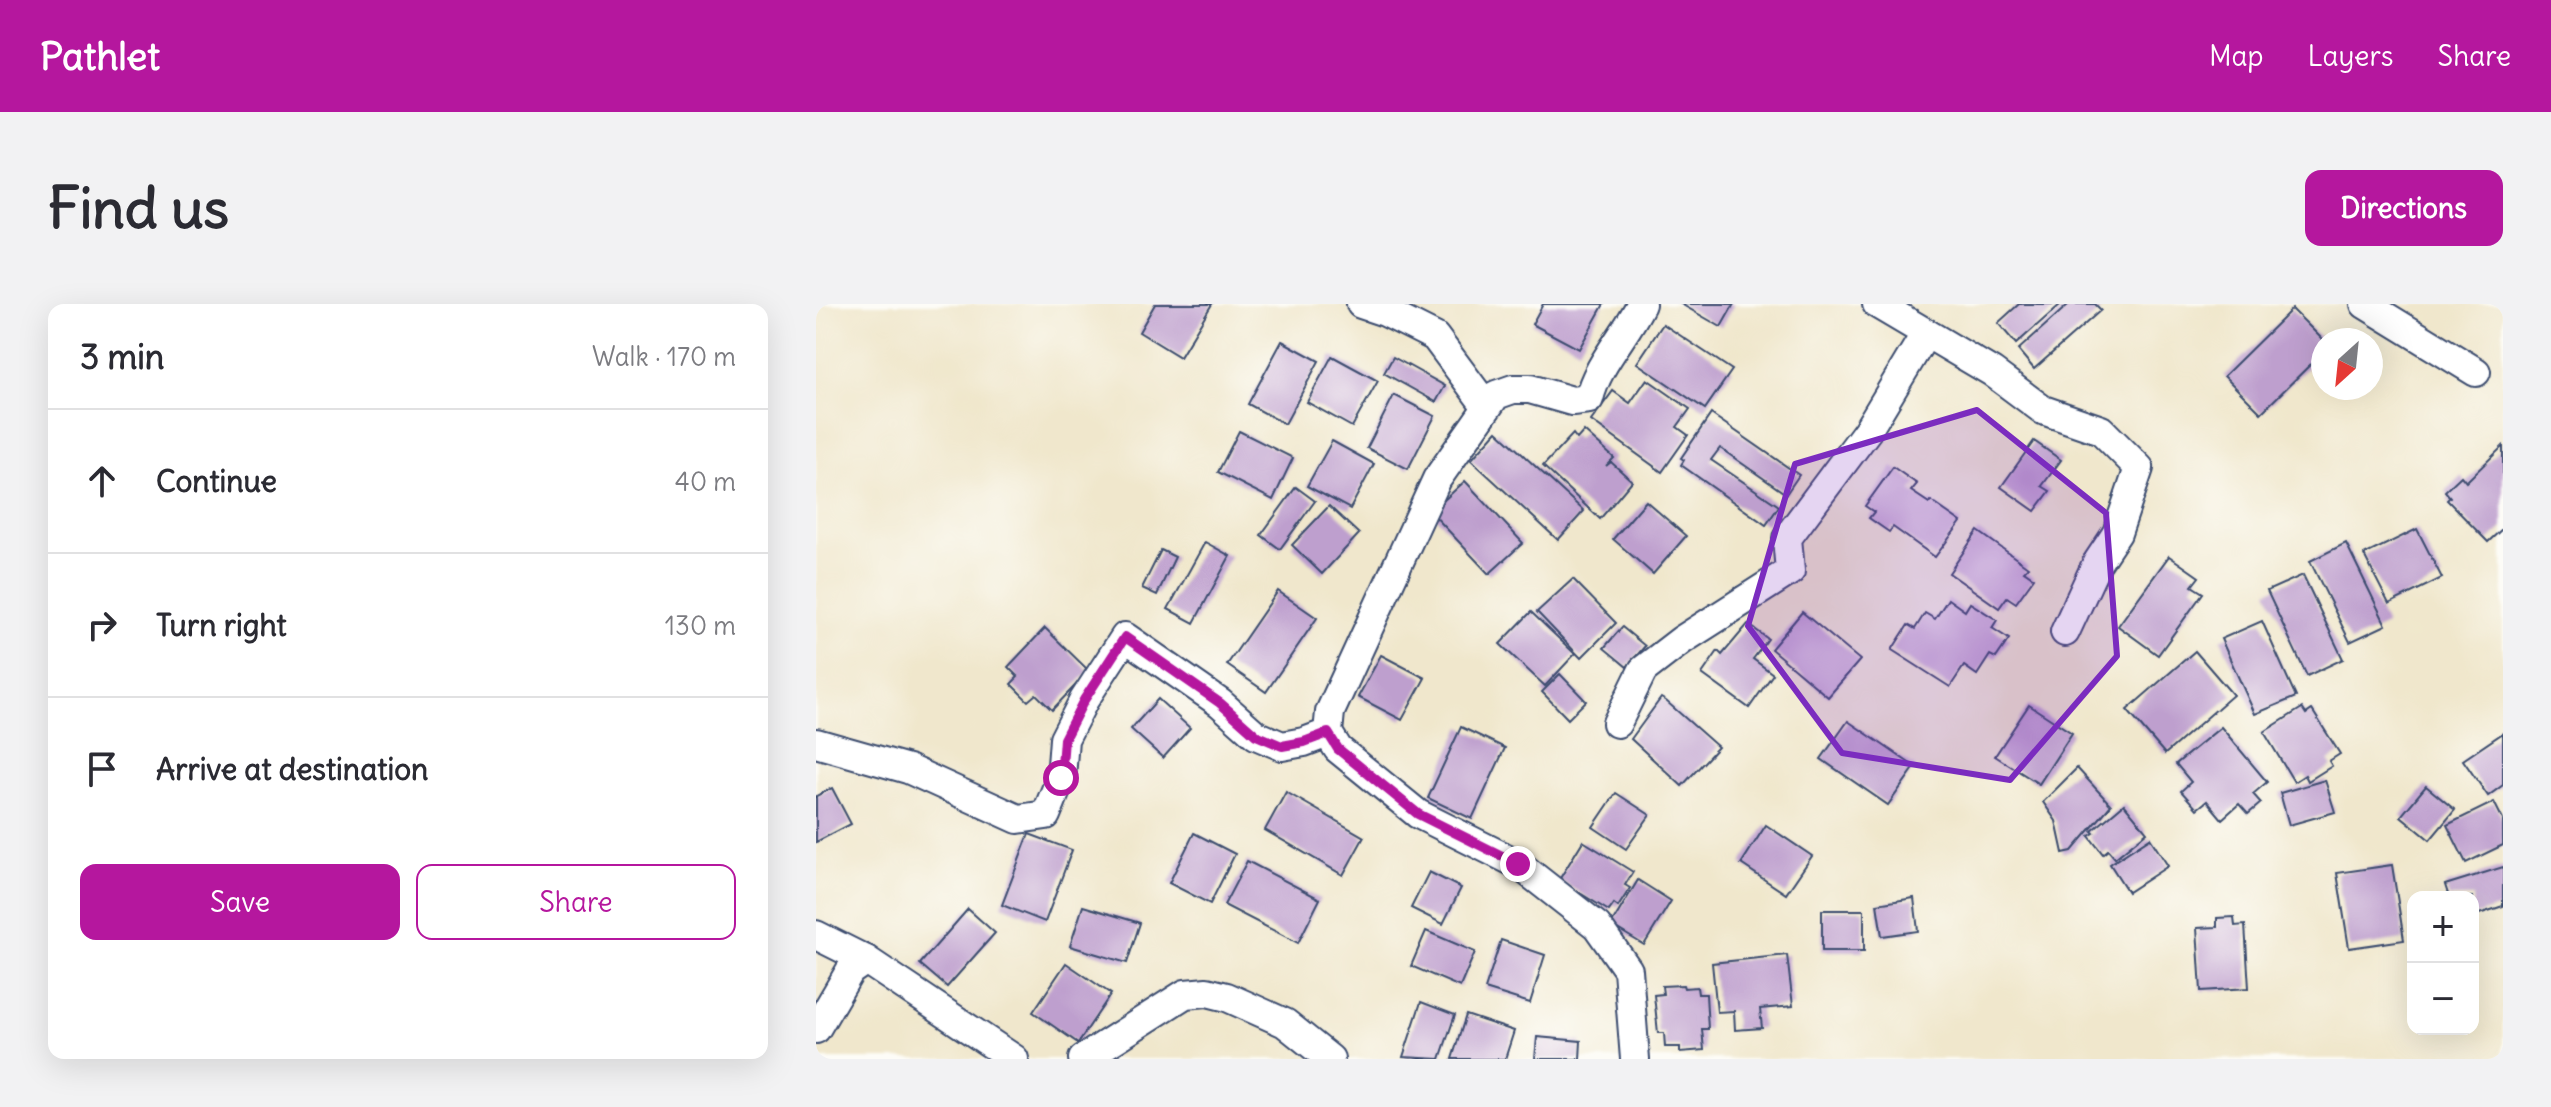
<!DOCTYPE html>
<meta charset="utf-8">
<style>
body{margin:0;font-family:Delius,sans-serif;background:#f2f2f3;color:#2b2b33}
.controls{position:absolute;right:24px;bottom:24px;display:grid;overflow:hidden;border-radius:16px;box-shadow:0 8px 32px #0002}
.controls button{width:72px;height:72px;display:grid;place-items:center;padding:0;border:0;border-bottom:2px solid #e1e1e2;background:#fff;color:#2b2b33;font:40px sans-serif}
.compass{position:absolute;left:1495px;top:24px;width:72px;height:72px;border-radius:50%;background:#fff;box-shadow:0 8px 32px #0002;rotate:207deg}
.stop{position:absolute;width:24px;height:24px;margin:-18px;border:6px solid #b5179e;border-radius:50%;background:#fff}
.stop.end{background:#b5179e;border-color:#fff;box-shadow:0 2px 8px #0008}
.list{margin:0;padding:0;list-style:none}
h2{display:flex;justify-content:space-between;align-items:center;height:104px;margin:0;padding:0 32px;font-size:34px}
h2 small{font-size:26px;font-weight:400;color:#7c7c81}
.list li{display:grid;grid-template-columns:52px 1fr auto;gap:24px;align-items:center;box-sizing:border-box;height:144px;padding:0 32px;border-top:2px solid #e1e1e2}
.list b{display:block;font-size:30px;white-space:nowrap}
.list em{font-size:26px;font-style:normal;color:#7c7c81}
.actions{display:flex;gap:16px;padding:24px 32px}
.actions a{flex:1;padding:18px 0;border:2px solid #b5179e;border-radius:16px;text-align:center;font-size:28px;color:#b5179e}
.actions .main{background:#b5179e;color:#fff}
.icon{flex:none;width:44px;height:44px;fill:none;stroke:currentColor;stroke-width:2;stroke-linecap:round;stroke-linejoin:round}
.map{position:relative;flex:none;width:1687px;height:755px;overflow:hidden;border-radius:16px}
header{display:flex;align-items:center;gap:48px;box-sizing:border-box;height:112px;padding:0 40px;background:#b5179e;color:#fff}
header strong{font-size:38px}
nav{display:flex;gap:44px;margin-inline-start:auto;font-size:28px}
.intro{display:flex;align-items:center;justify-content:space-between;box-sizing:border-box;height:192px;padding:0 48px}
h1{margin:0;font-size:56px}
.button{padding:20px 36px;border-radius:16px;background:#b5179e;color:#fff;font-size:28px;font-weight:700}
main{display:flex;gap:48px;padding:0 48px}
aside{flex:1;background:#fff;border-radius:16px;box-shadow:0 8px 32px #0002}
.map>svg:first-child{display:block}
.building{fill:#be9fce}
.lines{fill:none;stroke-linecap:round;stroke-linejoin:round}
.minor-casing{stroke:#3b4b6e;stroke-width:32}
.minor{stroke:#fff;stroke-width:28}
.route{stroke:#b5179e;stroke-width:10}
.marked{fill:#7b2cbf;fill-opacity:0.2;stroke:#7b2cbf;stroke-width:6;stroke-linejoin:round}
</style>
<header>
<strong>Pathlet</strong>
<nav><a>Map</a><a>Layers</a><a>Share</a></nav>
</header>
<div class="intro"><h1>Find us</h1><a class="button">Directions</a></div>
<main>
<aside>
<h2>3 min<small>Walk · 170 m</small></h2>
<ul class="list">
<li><svg class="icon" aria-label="ahead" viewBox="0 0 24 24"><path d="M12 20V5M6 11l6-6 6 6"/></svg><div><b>Continue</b></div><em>40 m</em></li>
<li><svg class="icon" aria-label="right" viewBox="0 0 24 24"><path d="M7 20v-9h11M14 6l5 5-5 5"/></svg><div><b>Turn right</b></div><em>130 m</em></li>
<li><svg class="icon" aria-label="arrive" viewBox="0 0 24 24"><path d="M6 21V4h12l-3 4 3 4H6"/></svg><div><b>Arrive at destination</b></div></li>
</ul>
<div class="actions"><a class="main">Save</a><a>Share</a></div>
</aside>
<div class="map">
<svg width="1687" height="755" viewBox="0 0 1687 755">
<rect width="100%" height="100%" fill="#fdfcf7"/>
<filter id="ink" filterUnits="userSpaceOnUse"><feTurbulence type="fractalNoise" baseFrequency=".0125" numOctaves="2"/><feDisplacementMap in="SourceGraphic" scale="16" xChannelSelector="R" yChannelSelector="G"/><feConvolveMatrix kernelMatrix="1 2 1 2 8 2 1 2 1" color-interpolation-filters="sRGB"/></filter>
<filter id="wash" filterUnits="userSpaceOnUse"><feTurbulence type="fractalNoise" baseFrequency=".006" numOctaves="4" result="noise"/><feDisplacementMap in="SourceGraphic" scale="32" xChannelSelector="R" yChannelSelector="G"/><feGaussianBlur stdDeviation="1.8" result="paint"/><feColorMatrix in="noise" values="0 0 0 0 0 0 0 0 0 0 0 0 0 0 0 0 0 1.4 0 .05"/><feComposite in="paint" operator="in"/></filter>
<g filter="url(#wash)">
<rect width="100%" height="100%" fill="#f0e7cc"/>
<g id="blocks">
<g class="building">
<polygon points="339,0 396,0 364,53 323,28"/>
<polygon points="727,0 788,0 763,45 716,20"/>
<polygon points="865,0 918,0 905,23"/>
<polygon points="1203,0 1245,0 1200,40 1182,19"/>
<polygon points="1253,0 1279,0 1285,6 1218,65 1202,46"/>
<polygon points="1476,5 1507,36 1507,48 1445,109 1408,72"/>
<polygon points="847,20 916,66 889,105 821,59"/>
<polygon points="466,37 503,57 469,120 432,100"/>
<polygon points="516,52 562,77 536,123 491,98"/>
<polygon points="577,53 629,82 620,98 568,69"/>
<polygon points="831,75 874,105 861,123 872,131 846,168 775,117 797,87 814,99"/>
<polygon points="578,91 619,112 592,165 551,144"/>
<polygon points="895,110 983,171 970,190 904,144 895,156 963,202 950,221 865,161 868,156 865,154"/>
<polygon points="423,127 477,154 457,196 402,168"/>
<polygon points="681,127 768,207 742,236 655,156"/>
<polygon points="768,127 798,154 790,162 795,158 816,177 784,215 727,162 757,130 761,135"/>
<polygon points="516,137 558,160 534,205 491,182"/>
<polygon points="1218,137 1245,156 1226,182 1234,187 1219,207 1185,183"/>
<polygon points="1687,142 1687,224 1672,238 1631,196 1634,193 1629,187 1645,172 1650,178"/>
<polygon points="1077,163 1101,180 1095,187 1113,199 1115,197 1145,218 1119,253 1077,223 1073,228 1053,214 1058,208 1049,202"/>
<polygon points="649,177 707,239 673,270 615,208"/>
<polygon points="480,183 499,197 464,245 445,231"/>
<polygon points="830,197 870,232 837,270 797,235"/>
<polygon points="513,202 543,230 506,270 476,241"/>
<polygon points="1601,225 1626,274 1573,300 1548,251"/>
<polygon points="1162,227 1212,263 1208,267 1218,274 1200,299 1191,293 1183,304 1133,269"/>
<polygon points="389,238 414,252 378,319 352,305"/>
<polygon points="1530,239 1570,321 1534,338 1494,257"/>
<polygon points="345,246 359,253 341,291 326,284"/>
<polygon points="1353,252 1383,273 1376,282 1387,289 1342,351 1302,322"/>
<polygon points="1487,271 1527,355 1491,372 1451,287"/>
<polygon points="757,275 800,319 765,354 721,308"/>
<polygon points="462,287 501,314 450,388 411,361"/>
<polygon points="1132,295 1149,307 1154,299 1181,316 1176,324 1193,335 1180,354 1174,351 1161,371 1148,362 1134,383 1076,346 1092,321 1099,325 1109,309 1119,315"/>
<polygon points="715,308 759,350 729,382 684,340"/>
<polygon points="986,308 1044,356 1012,393 955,345"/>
<polygon points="1446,317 1480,393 1439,410 1405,335"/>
<polygon points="932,320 952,335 937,355 957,370 933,404 886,370 902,347 906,351"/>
<polygon points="806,323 829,342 811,363 788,344"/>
<polygon points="229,324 273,367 236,406 220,390 212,397 195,380 202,373 192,363"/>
<polygon points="1379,347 1417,391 1349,450 1311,406"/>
<polygon points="565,351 609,374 586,416 542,393"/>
<polygon points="744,370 770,397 752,415 726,388"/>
<polygon points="845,394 850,397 902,443 866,482 815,435"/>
<polygon points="342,395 374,424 347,454 315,425"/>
<polygon points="1213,401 1256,429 1223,480 1179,452"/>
<polygon points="1486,404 1490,410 1496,406 1524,450 1513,457 1516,462 1492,477 1489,471 1478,478 1448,428"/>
<polygon points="1032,417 1099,463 1072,501 1005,455"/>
<polygon points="645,423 689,444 656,515 612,494"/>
<polygon points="1405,423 1451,478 1437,490 1445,499 1432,510 1423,500 1406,515 1391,497 1381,505 1365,487 1375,478 1360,460"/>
<polygon points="1687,429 1687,481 1672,492 1647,456"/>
<polygon points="1261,464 1295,501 1256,547 1247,549 1240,517 1227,498"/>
<polygon points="1509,476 1519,508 1473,521 1464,489"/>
<polygon points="1610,482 1639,506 1614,536 1585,512"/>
<polygon points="16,484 35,520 0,538 0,492"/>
<polygon points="470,488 548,533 527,571 449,526"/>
<polygon points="800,489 834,511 810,545 777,523"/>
<polygon points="1678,498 1687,516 1687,541 1650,559 1631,521"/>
<polygon points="1308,500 1331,528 1299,554 1292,546 1287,550 1273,532 1278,529 1276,527"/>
<polygon points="950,521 996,552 970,590 925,560"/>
<polygon points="378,529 419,550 394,600 353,579"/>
<polygon points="213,530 256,546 229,618 186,601"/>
<polygon points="1334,534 1352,562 1312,588 1294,560"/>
<polygon points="767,537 817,568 809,581 814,584 802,603 798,600 793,607 743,576"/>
<polygon points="431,557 504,595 482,639 408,601"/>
<polygon points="1576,561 1588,636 1533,644 1521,569"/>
<polygon points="1687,563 1687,602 1657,612 1657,593 1633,593 1629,581"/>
<polygon points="613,568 645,584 627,620 595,604"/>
<polygon points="822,576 855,597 828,641 795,621"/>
<polygon points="1098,594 1102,627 1066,632 1061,600"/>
<polygon points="267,602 324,619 311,659 254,642"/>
<polygon points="152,605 179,629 131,683 104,660"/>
<rect x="1006" y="606" width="42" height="41"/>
<polygon points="1418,613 1419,622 1429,621 1433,684 1385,687 1381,624 1401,623 1401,614"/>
<polygon points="610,627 659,648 644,683 595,662"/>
<polygon points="685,636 729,651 714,699 669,685"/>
<polygon points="971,651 977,702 944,705 946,724 919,726 918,707 901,708 896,659"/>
<polygon points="250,659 295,690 262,739 217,708"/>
<polygon points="867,681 868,684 881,683 882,690 890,690 892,725 886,725 888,746 864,748 864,743 849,743 848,729 842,729 838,691 847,690 846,682"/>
<polygon points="605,698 639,711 624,755 587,753"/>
<polygon points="650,711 698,727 689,755 636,755"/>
<polygon points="721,733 765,737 764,755 719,755"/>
</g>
</g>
</g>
<g filter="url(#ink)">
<use href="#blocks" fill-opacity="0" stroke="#3b4b6e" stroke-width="2"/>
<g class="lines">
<g class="minor-casing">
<g id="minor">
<polyline points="545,0 569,8 619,33 671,103"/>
<polyline points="1061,0 1176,68 1227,106 1285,126 1323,164 1301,229 1281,259 1249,328"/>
<polyline points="1549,0 1660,68"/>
<polyline points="801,419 827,366 866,336 974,267 971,234 1051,127 1110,29"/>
<polyline points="0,439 92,465 202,515 230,511 245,474 248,435 268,396 309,333 404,399 440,431 466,442 488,438 512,429"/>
<polyline points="0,631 50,656 198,755"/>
<polyline points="0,725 34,667 50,656"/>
<polyline points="267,755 369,690 391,688 411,693 469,719 514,755"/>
<path d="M819,755l-7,-89 -31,-44 -79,-62 -100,-50 -80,-65 -10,-16 2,-21 107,-233 59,-84 17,-6h17l42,12 17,-2c8,-35 36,-62 52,-95"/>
</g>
</g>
<use href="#minor" class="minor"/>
</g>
</g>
<g class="lines" filter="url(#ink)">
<polyline class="route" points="245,474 248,435 268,396 309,333 404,399 440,431 466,442 488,438 512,429 522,445 602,510 702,560"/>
</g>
<path class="marked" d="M1161,106l129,103 11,143 -107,124 -168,-27 -94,-127 47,-162z"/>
</svg>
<div class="controls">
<button>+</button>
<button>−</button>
</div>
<svg class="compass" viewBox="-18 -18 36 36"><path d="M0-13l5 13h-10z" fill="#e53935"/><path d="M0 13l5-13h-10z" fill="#7c7c81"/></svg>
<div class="stop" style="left:245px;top:474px"></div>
<div class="stop end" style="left:702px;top:560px"></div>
</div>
</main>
